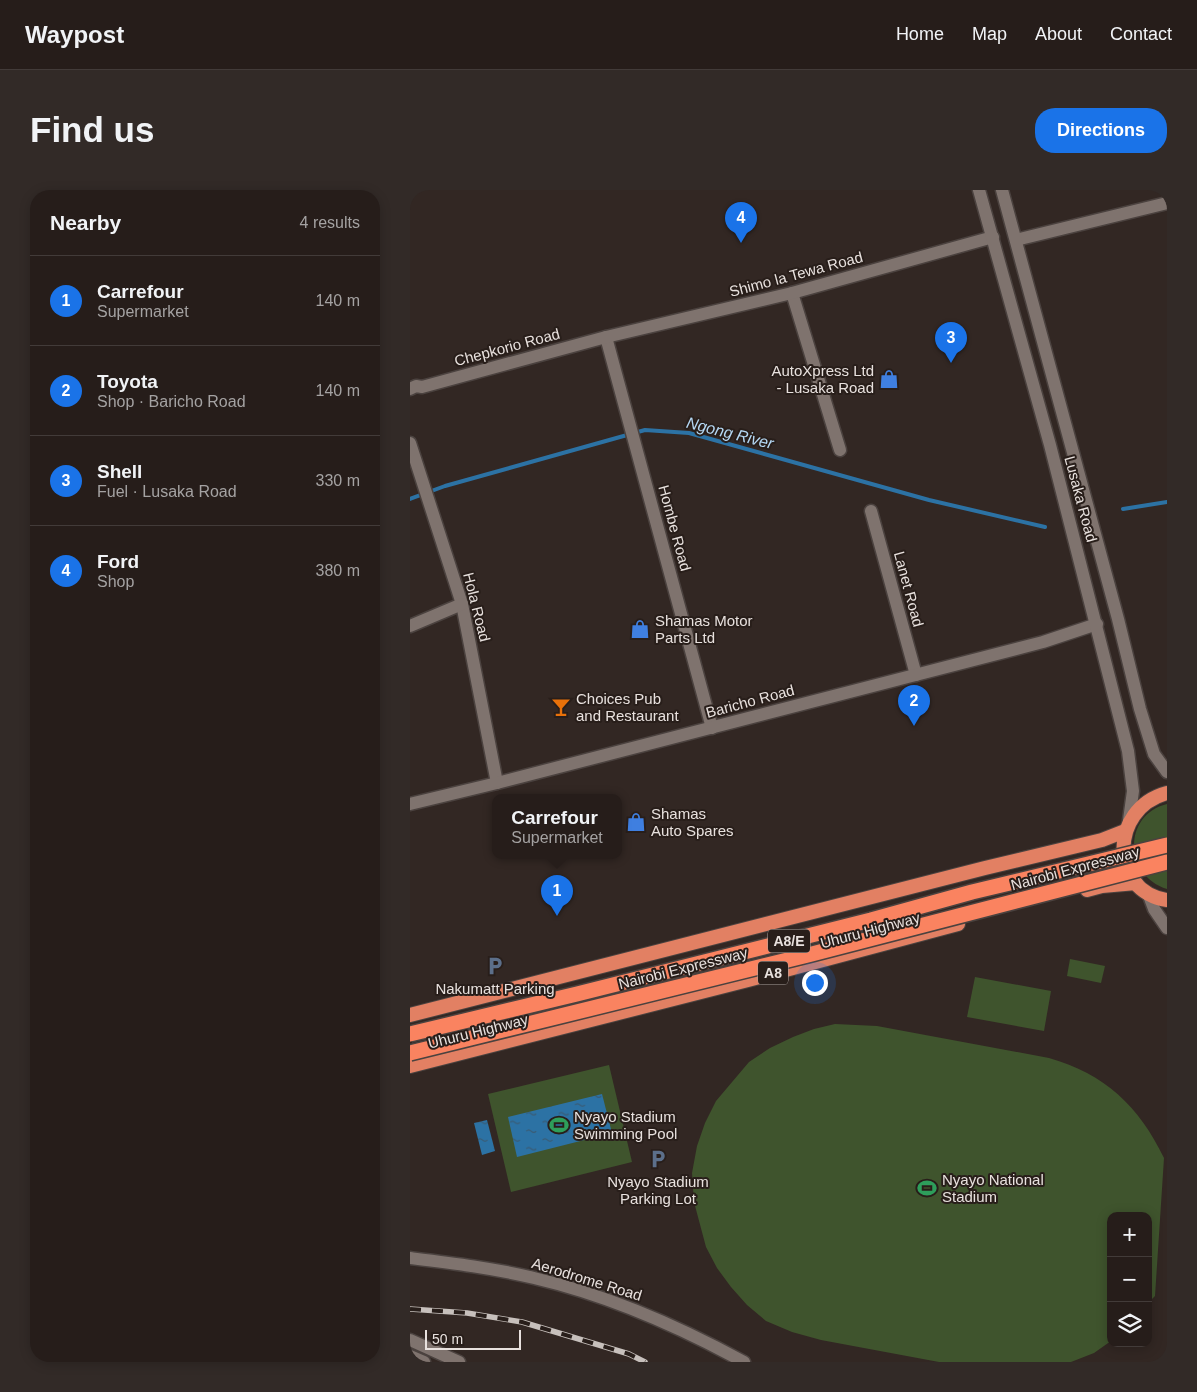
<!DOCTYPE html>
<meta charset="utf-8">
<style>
body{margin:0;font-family:Helvetica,sans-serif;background:#322a27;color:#f1f3f6}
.controls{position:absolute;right:15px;bottom:15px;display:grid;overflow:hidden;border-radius:10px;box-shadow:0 2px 12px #0003}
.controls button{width:45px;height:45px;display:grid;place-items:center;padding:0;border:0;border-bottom:1px solid #423b39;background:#261d1a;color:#f1f3f6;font:25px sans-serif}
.scale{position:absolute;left:15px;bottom:12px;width:96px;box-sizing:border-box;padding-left:5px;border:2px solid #e8e1de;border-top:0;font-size:14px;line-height:18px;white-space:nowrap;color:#e8e1de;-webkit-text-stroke:4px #281e1a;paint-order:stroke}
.you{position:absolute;left:404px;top:792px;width:18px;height:18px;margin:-12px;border:4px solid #fff;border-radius:50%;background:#1a73e8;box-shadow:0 0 0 8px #1a73e833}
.badge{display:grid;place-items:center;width:32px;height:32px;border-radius:50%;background:#1a73e8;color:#fff;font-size:16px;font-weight:700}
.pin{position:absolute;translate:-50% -41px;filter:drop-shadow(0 1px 2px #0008)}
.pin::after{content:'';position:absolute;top:26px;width:18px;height:15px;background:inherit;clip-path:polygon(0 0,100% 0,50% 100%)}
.popup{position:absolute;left:82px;top:604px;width:130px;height:65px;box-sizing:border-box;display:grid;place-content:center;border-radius:10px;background:#261d1a;filter:drop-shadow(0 1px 4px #0005);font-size:16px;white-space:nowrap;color:#a4a2a2}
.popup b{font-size:19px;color:#f1f3f6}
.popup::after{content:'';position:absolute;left:50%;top:100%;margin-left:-10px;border:10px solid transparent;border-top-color:#261d1a}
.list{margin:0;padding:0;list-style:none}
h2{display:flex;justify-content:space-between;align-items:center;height:65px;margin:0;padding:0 20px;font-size:21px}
h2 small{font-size:16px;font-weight:400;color:#a4a2a2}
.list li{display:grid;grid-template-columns:32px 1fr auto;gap:15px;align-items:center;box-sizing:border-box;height:90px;padding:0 20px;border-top:1px solid #423b39}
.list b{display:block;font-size:19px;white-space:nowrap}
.list p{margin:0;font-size:16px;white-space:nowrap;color:#a4a2a2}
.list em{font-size:16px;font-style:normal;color:#a4a2a2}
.icon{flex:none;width:28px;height:28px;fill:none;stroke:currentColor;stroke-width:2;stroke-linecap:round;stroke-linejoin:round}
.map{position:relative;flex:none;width:757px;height:1172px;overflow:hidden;border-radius:20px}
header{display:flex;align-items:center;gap:30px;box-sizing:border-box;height:70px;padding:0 25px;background:#261d1a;border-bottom:1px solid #423b39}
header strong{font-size:24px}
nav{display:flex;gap:28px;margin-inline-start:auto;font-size:18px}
.intro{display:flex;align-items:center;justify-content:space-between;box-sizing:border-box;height:120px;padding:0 30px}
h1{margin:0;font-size:35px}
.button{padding:12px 22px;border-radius:20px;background:#1a73e8;color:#fff;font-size:18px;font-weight:700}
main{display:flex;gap:30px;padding:0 30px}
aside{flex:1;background:#261d1a;border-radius:20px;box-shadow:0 2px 12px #0003}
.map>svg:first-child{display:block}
.park{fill:#3f542d}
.water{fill:url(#water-ripples)}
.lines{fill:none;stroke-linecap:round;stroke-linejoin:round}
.stream{stroke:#2c72a4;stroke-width:4}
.minor-casing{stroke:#4b423f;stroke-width:15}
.secondary-casing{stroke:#4b423f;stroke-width:15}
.trunk-casing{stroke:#4b423f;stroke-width:16}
.minor{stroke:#7f736e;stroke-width:12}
.secondary{stroke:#7f736e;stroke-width:12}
.trunk{stroke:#e28063;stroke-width:14}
.rail-casing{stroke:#c7c0bc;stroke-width:5.5}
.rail{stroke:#281e1a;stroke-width:4;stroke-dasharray:11;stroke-linecap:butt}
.motorway-bridge-casing{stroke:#4b423f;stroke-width:18;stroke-linecap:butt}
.motorway-bridge{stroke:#fa8360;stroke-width:15}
.labels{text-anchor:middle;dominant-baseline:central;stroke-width:4;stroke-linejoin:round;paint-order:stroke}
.shield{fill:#281e1a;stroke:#aea6a3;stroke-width:1}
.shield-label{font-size:14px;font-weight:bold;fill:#e8e1de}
.street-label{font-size:15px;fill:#e8e1de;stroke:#281e1a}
.poi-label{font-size:15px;fill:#e8e1de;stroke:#281e1a;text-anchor:start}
.water-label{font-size:16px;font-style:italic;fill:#b5d8f4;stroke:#281e1a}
</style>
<header>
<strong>Waypost</strong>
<nav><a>Home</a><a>Map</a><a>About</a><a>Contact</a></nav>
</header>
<div class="intro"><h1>Find us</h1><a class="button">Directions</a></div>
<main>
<aside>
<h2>Nearby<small>4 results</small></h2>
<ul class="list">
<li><span class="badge">1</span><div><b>Carrefour</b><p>Supermarket</p></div><em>140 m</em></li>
<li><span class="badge">2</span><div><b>Toyota</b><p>Shop · Baricho Road</p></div><em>140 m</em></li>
<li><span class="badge">3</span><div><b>Shell</b><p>Fuel · Lusaka Road</p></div><em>330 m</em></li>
<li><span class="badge">4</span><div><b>Ford</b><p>Shop</p></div><em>380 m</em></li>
</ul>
</aside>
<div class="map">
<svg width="757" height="1172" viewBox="0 0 757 1172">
<defs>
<pattern id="water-ripples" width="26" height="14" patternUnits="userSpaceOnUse" patternTransform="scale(1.25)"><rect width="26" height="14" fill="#2c72a4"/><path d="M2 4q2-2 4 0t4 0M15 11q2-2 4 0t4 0" fill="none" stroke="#395b74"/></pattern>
</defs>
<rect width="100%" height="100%" fill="#322723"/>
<g class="park">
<path d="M757,614v85c-43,-13 -45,-74 0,-85z"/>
<polygon points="660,769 695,776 691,793 657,786"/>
<polygon points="565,787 641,801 634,841 557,827"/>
<path d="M425,834l42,2 172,32c56,16 90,48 115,100l-9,138 -7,7v-87h-37v125l-17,12 -23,9h-132l-118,-22 -29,-8 -26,-11 -19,-16 -16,-18 -14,-19 -11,-21 -12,-45 -2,-29 5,-27 8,-23 11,-22 33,-39 21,-14 23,-11 21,-8z"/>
<polygon points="199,875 222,972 101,1002 78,904"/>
</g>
<g class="water">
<polygon points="192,904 202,943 107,967 98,927"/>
<polygon points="77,930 85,961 72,965 64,933"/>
</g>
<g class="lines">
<g class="stream">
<polyline points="0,309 35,296 235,240 279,243 519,310 635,337"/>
<polyline points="713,319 757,312"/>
</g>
<g class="minor-casing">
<g id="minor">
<polyline points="606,50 757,13"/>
<polyline points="382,103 430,260"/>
<polyline points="196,147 302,538"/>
<polyline points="0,199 6,196 12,197 196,147 382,103 583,47"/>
<polyline points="0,253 52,414 87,593"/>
<polyline points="461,321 506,485"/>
<polyline points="0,436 52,414"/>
<polyline points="0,614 87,593 633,452 687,434"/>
<polyline points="0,1150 49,1172"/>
<polyline points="0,1166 14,1172"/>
</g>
</g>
<g class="secondary-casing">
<g id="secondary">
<polyline points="569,0 640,255 718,561 723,601 719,630"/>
<polyline points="592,0 708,429 730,519 744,564 757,582"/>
<polyline points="738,703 744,719 757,738"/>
<path d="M0,1068c41,5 83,10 124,20 73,17 144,48 210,84"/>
</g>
</g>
<g class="trunk-casing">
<g id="trunk">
<path d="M757,603c-59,16 -57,99 0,107"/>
<polyline points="677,700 692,696 726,693"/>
<polyline points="0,825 575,678 692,650 715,641"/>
<polyline points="0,876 338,790 548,734"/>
</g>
</g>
<use href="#minor" class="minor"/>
<use href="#secondary" class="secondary"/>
<use href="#trunk" class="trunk"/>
<g class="rail-casing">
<polyline id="rail" points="0,1119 57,1123 112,1132 219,1164 235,1172"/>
</g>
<use href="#rail" class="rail"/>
<g class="motorway-bridge-casing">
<g id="motorway-bridge">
<polyline points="0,844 167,804 461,730 562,702 757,655"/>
<polyline points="0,863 398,765 757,672"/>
</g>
</g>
<use href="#motorway-bridge" class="motorway-bridge"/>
</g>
<defs>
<g id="shop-bare" transform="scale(1.5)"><path d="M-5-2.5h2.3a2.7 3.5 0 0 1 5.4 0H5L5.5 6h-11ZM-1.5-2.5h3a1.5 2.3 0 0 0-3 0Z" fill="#3f7fe0" stroke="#281e1a" stroke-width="2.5" paint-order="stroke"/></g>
<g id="bar-bare" transform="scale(1.5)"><path d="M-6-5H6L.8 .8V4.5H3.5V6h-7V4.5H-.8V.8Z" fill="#e8710a" stroke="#281e1a" stroke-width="2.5" paint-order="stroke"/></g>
<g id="parking-bare" transform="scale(1.5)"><path d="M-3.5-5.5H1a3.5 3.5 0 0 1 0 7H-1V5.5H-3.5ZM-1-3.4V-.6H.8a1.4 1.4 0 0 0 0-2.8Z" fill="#5c6f8a" stroke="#281e1a" stroke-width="2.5" paint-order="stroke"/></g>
<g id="stadium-bare" transform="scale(1.5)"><path d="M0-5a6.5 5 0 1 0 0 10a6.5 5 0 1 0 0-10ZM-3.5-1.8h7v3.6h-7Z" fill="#2e9e5b" stroke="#281e1a" stroke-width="2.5" paint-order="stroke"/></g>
</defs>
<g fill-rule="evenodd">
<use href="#shop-bare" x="479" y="189"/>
<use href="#shop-bare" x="230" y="439"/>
<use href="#bar-bare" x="151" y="517"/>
<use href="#shop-bare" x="226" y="632"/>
<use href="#parking-bare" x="85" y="776"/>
<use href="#stadium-bare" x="149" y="935"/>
<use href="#parking-bare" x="248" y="969"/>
<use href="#stadium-bare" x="517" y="998"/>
</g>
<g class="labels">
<g class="shield">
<rect x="358" y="739.5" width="42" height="23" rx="4"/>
<rect x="348" y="771.5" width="30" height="23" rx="4"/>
</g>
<g class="shield-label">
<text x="379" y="751">A8/E</text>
<text x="363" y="783">A8</text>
</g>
<g class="street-label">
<text transform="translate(386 84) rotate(-15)">Shimo la Tewa Road</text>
<text transform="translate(97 157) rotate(-15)">Chepkorio Road</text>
<text transform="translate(671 309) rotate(75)">Lusaka Road</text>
<text transform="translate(265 338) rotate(75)">Hombe Road</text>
<text transform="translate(499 399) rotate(75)">Lanet Road</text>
<text transform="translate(67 417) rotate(76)">Hola Road</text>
<text transform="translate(340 511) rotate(-15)">Baricho Road</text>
<text transform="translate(665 678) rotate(-15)">Nairobi Expressway</text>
<text transform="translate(460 740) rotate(-15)">Uhuru Highway</text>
<text transform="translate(273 778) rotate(-14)">Nairobi Expressway</text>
<text transform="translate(68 841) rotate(-14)">Uhuru Highway</text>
<text transform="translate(177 1089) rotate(17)">Aerodrome Road</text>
</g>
<g class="poi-label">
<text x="464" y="180" text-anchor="end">AutoXpress Ltd<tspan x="464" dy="17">- Lusaka Road</tspan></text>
<text x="245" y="430">Shamas Motor<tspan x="245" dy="17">Parts Ltd</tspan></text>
<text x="166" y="508">Choices Pub<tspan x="166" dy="17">and Restaurant</tspan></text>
<text x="241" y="623">Shamas<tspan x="241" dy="17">Auto Spares</tspan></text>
<text x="85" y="798" text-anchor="middle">Nakumatt Parking</text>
<text x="164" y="926">Nyayo Stadium<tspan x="164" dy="17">Swimming Pool</tspan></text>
<text x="532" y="989">Nyayo National<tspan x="532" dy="17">Stadium</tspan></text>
<text x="248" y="991" text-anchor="middle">Nyayo Stadium<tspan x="248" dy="17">Parking Lot</tspan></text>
</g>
<g class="water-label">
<text transform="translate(320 243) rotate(14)">Ngong River</text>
</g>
</g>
</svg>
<div class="controls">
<button>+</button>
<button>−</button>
<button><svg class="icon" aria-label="layers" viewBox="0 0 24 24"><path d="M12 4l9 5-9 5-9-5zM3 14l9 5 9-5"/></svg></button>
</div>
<div class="scale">50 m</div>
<div class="you"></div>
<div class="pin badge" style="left:147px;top:726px">1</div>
<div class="popup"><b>Carrefour</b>Supermarket</div>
<div class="pin badge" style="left:504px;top:536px">2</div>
<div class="pin badge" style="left:541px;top:173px">3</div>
<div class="pin badge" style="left:331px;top:53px">4</div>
</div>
</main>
